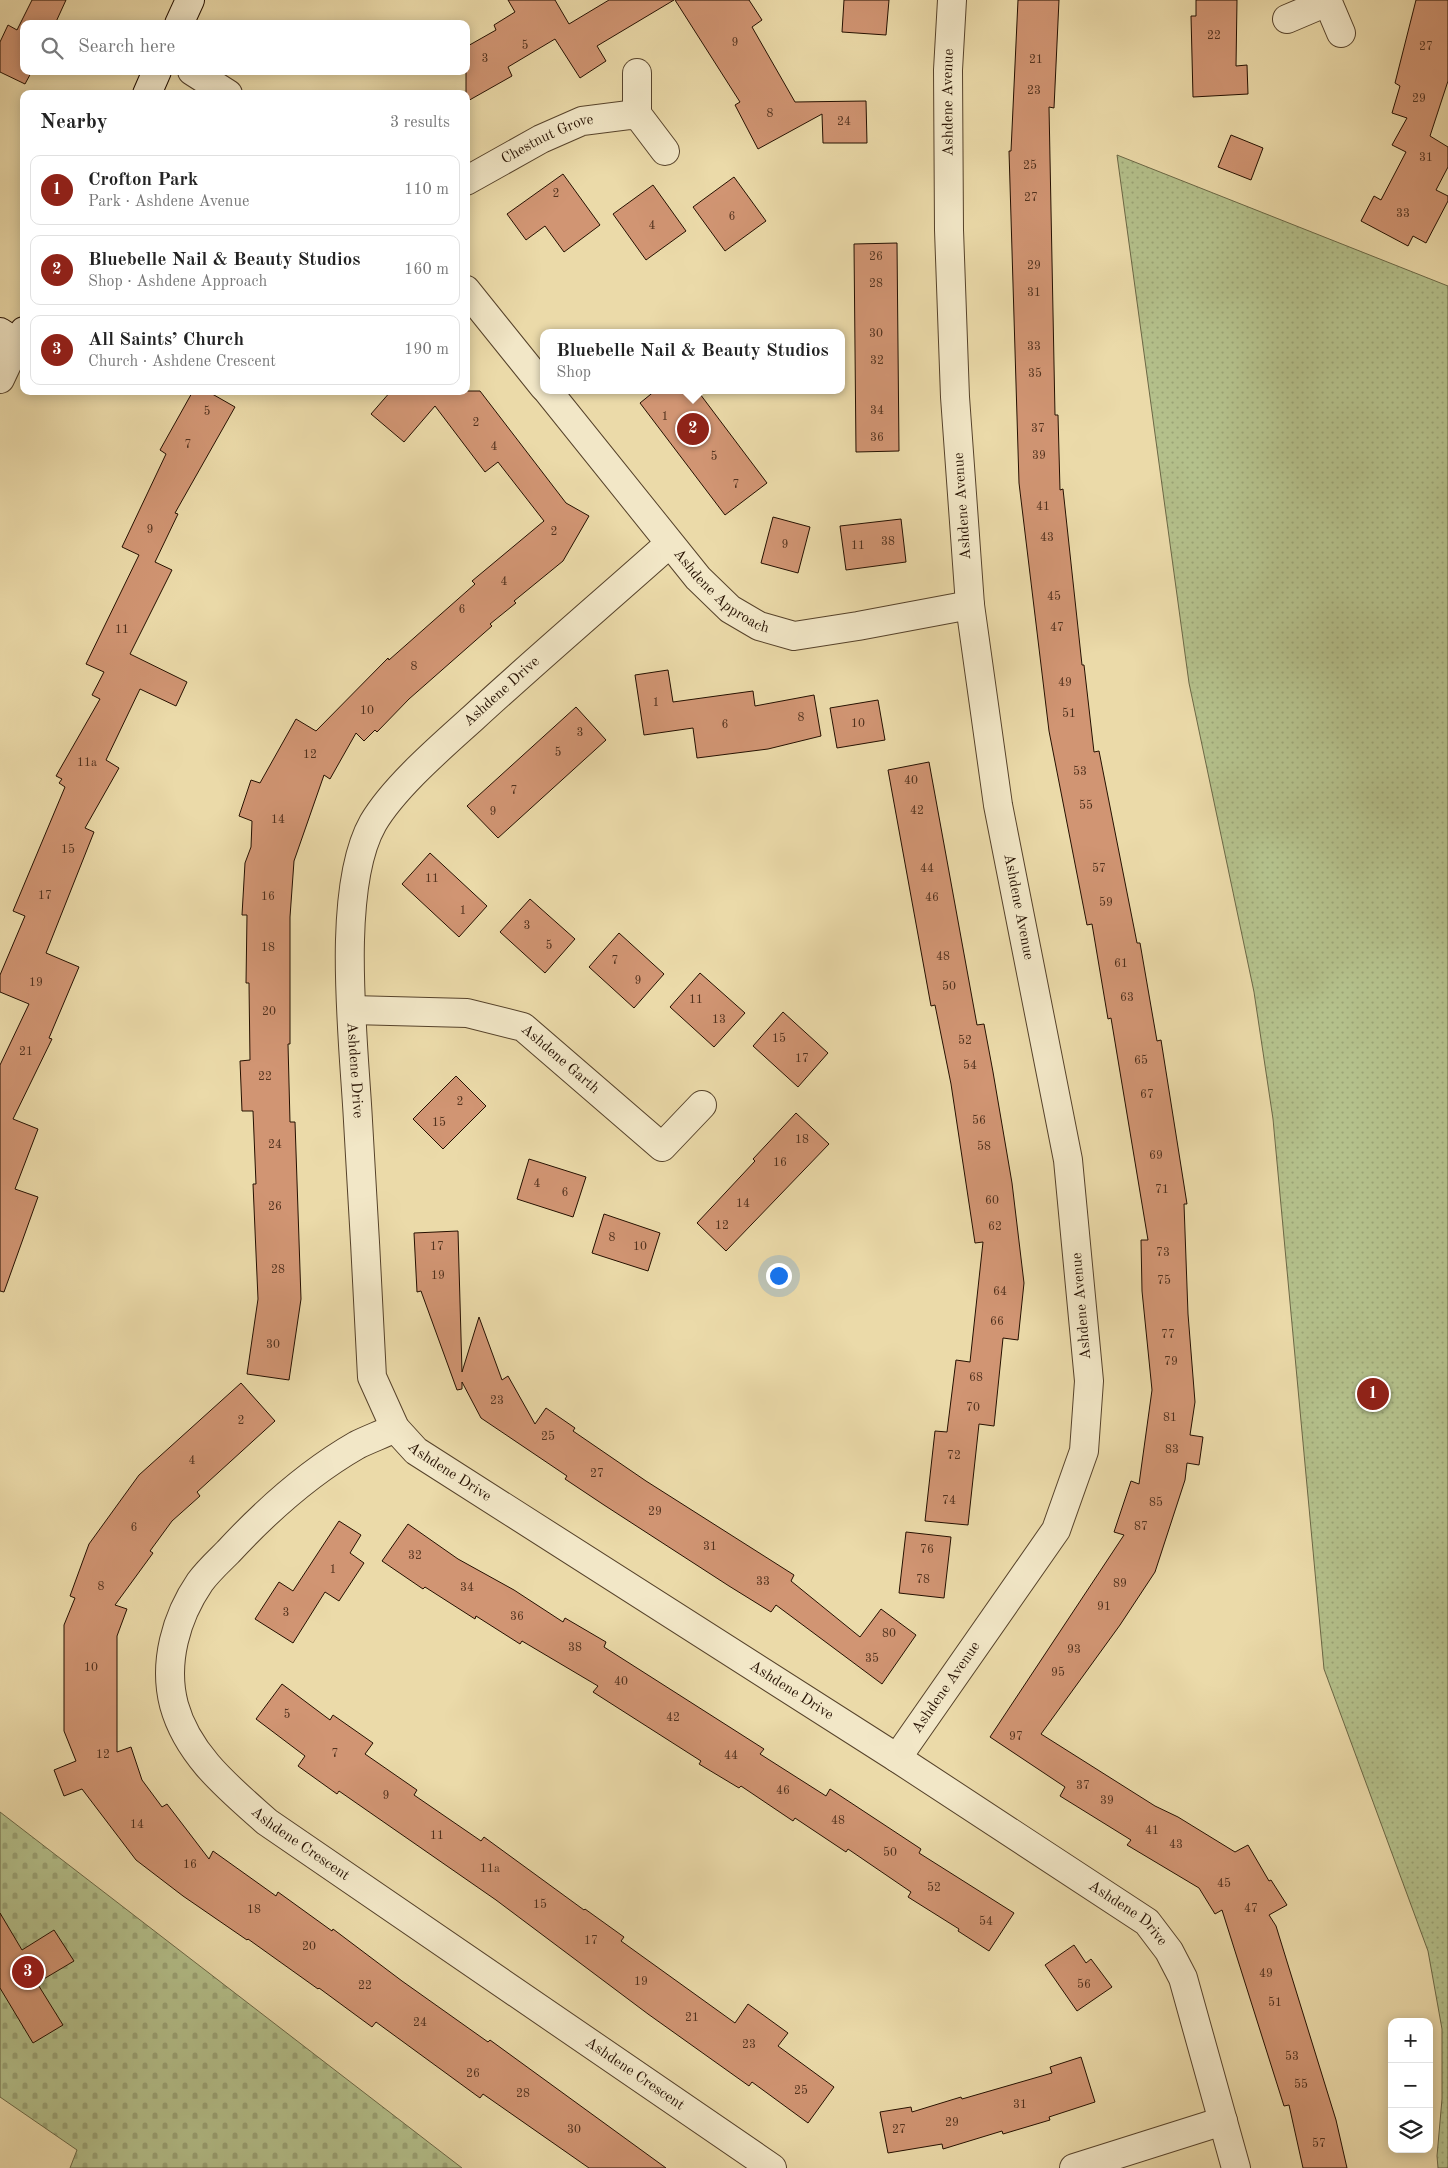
<!DOCTYPE html>
<meta charset="utf-8">
<style>
body{margin:0;font-family:"Old Standard TT",serif;background:#f2f2f2;color:#222}
.controls{position:absolute;right:15px;bottom:15px;display:grid;overflow:hidden;border-radius:10px;box-shadow:0 2px 12px #0003}
.controls button{width:45px;height:45px;display:grid;place-items:center;padding:0;border:0;border-bottom:1px solid #e0e0e0;background:#fff;color:#222;font:25px sans-serif}
.you{position:absolute;left:778px;top:1275px;width:18px;height:18px;margin:-12px;border:4px solid #fff;border-radius:50%;background:#1a73e8;box-shadow:0 0 0 8px #1a73e833}
.badge{display:grid;place-items:center;width:32px;height:32px;border-radius:50%;background:#8f2418;color:#fff;font-size:16px;font-weight:700}
.pin{position:absolute;translate:-50% -50%;border:2px solid #fff;box-shadow:0 1px 5px #0006}
.popup{position:absolute;left:540px;top:329px;width:305px;height:65px;box-sizing:border-box;display:grid;place-content:center;border-radius:10px;background:#fff;filter:drop-shadow(0 1px 4px #0005);font-size:16px;white-space:nowrap;color:#767676}
.popup b{font-size:19px;color:#222}
.popup::after{content:'';position:absolute;left:50%;top:100%;margin-left:-10px;border:10px solid transparent;border-top-color:#fff}
.list{margin:0;padding:0;list-style:none}
h2{display:flex;justify-content:space-between;align-items:center;height:65px;margin:0;padding:0 20px;font-size:21px}
h2 small{font-size:16px;font-weight:400;color:#767676}
.list li{display:grid;grid-template-columns:32px 1fr auto;gap:15px;align-items:center;box-sizing:border-box;height:70px;margin:0 10px 10px;padding:0 10px;border:1px solid #e0e0e0;border-radius:10px}
.list b{display:block;font-size:19px;white-space:nowrap}
.list p{margin:0;font-size:16px;white-space:nowrap;color:#767676}
.list em{font-size:16px;font-style:normal;color:#767676}
.icon{flex:none;width:28px;height:28px;fill:none;stroke:currentColor;stroke-width:2;stroke-linecap:round;stroke-linejoin:round}
.map{position:relative;flex:none;width:1448px;height:2168px;overflow:hidden}
.search{position:absolute;background:#fff;box-shadow:0 2px 12px #0003;left:20px;top:20px;width:450px;height:55px;display:flex;align-items:center;gap:12px;box-sizing:border-box;padding:0 18px;border-radius:10px;color:#767676;font-size:19px}
.panel{position:absolute;background:#fff;box-shadow:0 2px 12px #0003;left:20px;top:90px;width:450px;height:305px;border-radius:10px}
.map>svg:first-child{display:block}
.cemetery{fill:url(#cemetery-stones);stroke:#6c6846}
.park{fill:url(#park-dots);stroke:#6c6846}
.building{fill:#d19573;stroke:#251000}
.lines{fill:none;stroke-linecap:round;stroke-linejoin:round}
.minor-casing{stroke:#56422a;stroke-width:30}
.tertiary-casing{stroke:#56422a;stroke-width:30}
.secondary-casing{stroke:#251000;stroke-width:30}
.minor{stroke:#f2e7c7;stroke-width:28}
.tertiary{stroke:#f2e7c7;stroke-width:28}
.secondary{stroke:#f2e7c7;stroke-width:28}
.labels{text-anchor:middle;dominant-baseline:central;stroke-width:5;stroke-linejoin:round;paint-order:stroke}
.number-label{font-size:12px;fill:#50311d}
.street-label{font-size:15px;fill:#251000;stroke:#f2e7c7}
</style>
<div class="map">
<svg width="1448" height="2168" viewBox="0 0 1448 2168">
<defs>
<pattern id="cemetery-stones" width="16" height="16" patternUnits="userSpaceOnUse" patternTransform="scale(1.25)"><rect width="16" height="16" fill="#b4c08b"/><path d="M2 7V4a2 2 0 0 1 4 0v3zM10 15v-3a2 2 0 0 1 4 0v3z" fill="#9ba476"/></pattern>
<pattern id="park-dots" width="8" height="8" patternUnits="userSpaceOnUse" patternTransform="scale(1.25)"><rect width="8" height="8" fill="#b4c08b"/><path d="M2 2h.1M6 6h.1" fill="none" stroke="#9ba476" stroke-width="1.8" stroke-linecap="round"/></pattern>
</defs>
<rect width="100%" height="100%" fill="#ebdaa9"/>
<filter id="stains"><feTurbulence type="fractalNoise" baseFrequency=".004" numOctaves="4"/><feColorMatrix values="0 0 0 0 .2 0 0 0 0 .09 0 0 0 0 .02 0 0 0 .5 -.17"/></filter>
<radialGradient id="worn" r=".72"><stop offset=".6" stop-color="#630" stop-opacity="0"/><stop offset="1" stop-color="#630" stop-opacity=".3"/></radialGradient>
<polygon class="cemetery" points="0,1812 462,2168 70,2168 77,2150 0,2097"/>
<polygon class="park" points="1117,155 1448,286 1448,2168 1438,2168 1437,2156 1442,2099 1442,2029 1428,1951 1324,1669 1273,1119 1254,992 1189,683"/>
<g class="building">
<polygon points="32,0 66,0 55,24 24,24 24,71 32,71 25,84 0,72 0,42 8,25 17,30"/>
<polygon points="508,0 555,0 569,24 609,0 674,0 597,46 606,61 580,78 555,39 508,67 512,76 466,102 466,47 496,30 494,25 515,12"/>
<polygon points="675,0 749,0 762,20 752,27 795,102 866,101 867,143 823,143 822,114 758,149 735,105 740,102"/>
<polygon points="844,0 889,0 886,35 842,32"/>
<polygon points="1018,0 1059,0 1054,108 1049,107 1055,415 1058,415 1060,490 1063,489 1082,665 1084,665 1094,752 1099,751 1137,943 1140,943 1157,1041 1161,1040 1187,1204 1184,1204 1188,1314 1195,1402 1190,1435 1203,1437 1199,1465 1187,1463 1185,1480 1155,1572 1120,1625 1041,1734 1155,1806 1178,1817 1235,1852 1248,1845 1269,1881 1271,1880 1287,1905 1269,1915 1276,1926 1336,2120 1347,2168 1303,2168 1289,2105 1284,2106 1222,1910 1215,1914 1199,1888 1127,1845 1131,1840 1060,1796 1065,1787 990,1737 1124,1535 1114,1532 1131,1481 1139,1484 1152,1390 1142,1291 1141,1240 1148,1240 1111,1018 1108,1019 1092,924 1087,925 1049,731 1019,483 1009,151 1011,151"/>
<polygon points="1196,0 1237,0 1236,66 1247,65 1248,94 1193,97 1191,16 1196,16"/>
<polygon points="1416,0 1448,0 1448,81 1430,136 1448,147 1448,167 1436,190 1448,196 1448,201 1426,243 1413,236 1408,246 1361,221 1374,196 1381,200 1406,152 1392,145 1407,118 1392,113 1400,86 1395,83"/>
<polygon points="1231,135 1263,148 1251,180 1218,167"/>
<polygon points="563,174 600,225 564,252 545,226 526,240 507,214"/>
<polygon points="734,177 766,221 725,251 693,207"/>
<polygon points="653,185 686,231 646,260 613,214"/>
<polygon points="897,243 899,451 856,452 854,244"/>
<polygon points="656,390 697,390 767,483 725,515 640,403"/>
<polygon points="193,391 207,391 235,407 175,513 178,514 155,562 172,570 130,654 187,682 176,706 140,689 106,760 119,768 85,828 94,832 46,953 79,967 49,1038 52,1039 13,1119 38,1129 15,1189 38,1197 4,1292 0,1291 0,1065 29,1004 0,992 0,975 25,916 13,911 65,787 59,783 62,779 56,776 100,699 92,695 104,672 86,664 139,555 122,547 166,454 160,450"/>
<polygon points="391,391 480,391 566,503 589,516 563,561 514,601 516,603 490,624 492,626 409,699 377,732 375,730 364,741 356,733 330,779 324,775 294,861 290,917 290,1044 288,1044 290,1122 295,1122 301,1299 289,1380 247,1374 258,1299 253,1184 256,1184 253,1111 242,1111 240,1061 250,1060 249,983 246,983 247,915 242,915 245,863 251,847 252,821 239,816 251,780 260,783 296,719 316,731 388,658 389,660 475,584 472,581 544,521 498,462 485,472 435,406 404,442 371,414"/>
<polygon points="773,517 810,527 798,573 761,563"/>
<polygon points="901,519 906,562 846,570 840,526"/>
<polygon points="668,670 673,702 753,691 755,706 814,695 821,736 768,749 697,758 693,728 644,735 635,675"/>
<polygon points="878,700 885,740 837,748 830,708"/>
<polygon points="576,707 606,740 498,838 467,806"/>
<polygon points="929,762 977,1025 984,1024 993,1072 1012,1183 1024,1283 1018,1340 1003,1338 994,1426 979,1424 968,1525 925,1521 935,1431 947,1432 956,1360 970,1362 983,1242 975,1243 951,1084 935,1005 931,1006 888,770"/>
<polygon points="430,853 487,906 459,937 402,884"/>
<polygon points="530,899 575,939 545,973 500,932"/>
<polygon points="619,933 664,974 634,1008 589,967"/>
<polygon points="700,973 745,1013 714,1047 670,1007"/>
<polygon points="783,1012 828,1053 798,1087 753,1046"/>
<polygon points="456,1076 486,1106 443,1149 413,1119"/>
<polygon points="796,1113 829,1144 726,1251 697,1223 755,1161 753,1159"/>
<polygon points="529,1159 586,1177 573,1217 517,1199"/>
<polygon points="604,1214 660,1233 648,1271 592,1253"/>
<polygon points="458,1231 462,1372 479,1317 502,1380 508,1376 535,1424 546,1408 575,1428 573,1431 646,1481 794,1575 791,1581 860,1637 881,1609 916,1635 882,1684 776,1605 771,1612 729,1586 604,1505 565,1479 567,1476 481,1418 462,1382 462,1389 457,1390 421,1291 417,1292 414,1233"/>
<polygon points="241,1383 275,1421 197,1492 200,1496 172,1521 150,1551 153,1553 115,1605 127,1609 117,1636 117,1752 131,1747 142,1780 162,1807 167,1804 209,1859 213,1851 276,1896 278,1892 332,1931 333,1929 402,1981 488,2042 490,2040 666,2168 589,2168 483,2094 480,2098 376,2022 372,2027 319,1988 318,1989 248,1939 247,1940 183,1896 136,1860 82,1789 64,1796 54,1770 76,1761 64,1731 64,1625 75,1598 70,1596 89,1544 139,1475"/>
<polygon points="339,1521 361,1535 350,1553 364,1563 339,1601 325,1592 293,1643 255,1619 279,1582 293,1591"/>
<polygon points="408,1524 458,1559 514,1590 563,1622 565,1618 606,1642 604,1647 764,1749 760,1754 826,1796 830,1789 921,1849 919,1853 1014,1913 989,1951 958,1931 959,1929 908,1897 911,1892 848,1849 846,1852 795,1818 793,1821 741,1786 739,1788 699,1764 701,1761 593,1692 598,1686 522,1641 520,1644 476,1616 475,1619 425,1587 423,1589 382,1561"/>
<polygon points="906,1532 951,1537 944,1598 899,1593"/>
<polygon points="282,1684 330,1720 333,1715 373,1743 365,1754 417,1790 414,1795 481,1841 484,1837 584,1910 585,1909 624,1937 621,1941 735,2023 748,2004 788,2033 778,2046 834,2087 808,2123 752,2082 749,2086 648,2014 496,1900 339,1791 337,1794 298,1766 305,1756 256,1719"/>
<polygon points="0,1913 22,1950 54,1930 74,1961 37,1983 63,2025 33,2043 0,1988"/>
<polygon points="1074,1945 1086,1963 1091,1959 1112,1987 1077,2011 1045,1965"/>
<polygon points="1081,2057 1095,2102 1049,2117 1050,2120 1003,2134 1002,2131 943,2149 942,2144 888,2153 880,2112 911,2107 912,2112 961,2097 962,2099 1052,2073 1050,2067"/>
</g>
<g class="lines">
<g class="minor-casing">
<g id="minor">
<polyline points="1327,0 1341,33"/>
<polyline points="1287,19 1327,2"/>
<polyline points="192,71 228,94"/>
<polyline points="637,114 637,73"/>
<path id="s1" d="M466,181l75,-42 41,-18 55,-7 28,37"/>
<polyline points="466,290 544,387"/>
<path id="s2" d="M547,390l151,188 32,31 29,17 35,10 64,-10 112,-21"/>
<path id="s3" d="M669,544c-65,58 -132,115 -196,174 -31,28 -79,69 -100,105 -38,67 -19,220 -15,298 5,85 10,171 14,256l23,51 21,23 481,307 250,164 22,29 14,27 53,190"/>
<path id="s4" d="M352,1010l115,3 56,14 139,120 40,-42"/>
<path id="s5" d="M395,1428c-12,6 -26,11 -38,17 -47,27 -92,67 -129,107 -9,9 -20,19 -28,30 -24,35 -37,81 -26,123 14,51 56,84 93,117l505,346"/>
<path id="s6" d="M897,1758l159,-228 28,-79 5,-70 -21,-221 -70,-355 -28,-200 -15,-208 -6,-167 -1,-160 4,-70"/>
<polyline points="1074,2168 1223,2121"/>
</g>
</g>
<g class="tertiary-casing">
<polyline id="tertiary" points="0,379 17,343"/>
</g>
<g class="secondary-casing">
<g id="secondary">
<polyline points="179,24 190,0"/>
<polyline points="147,94 157,71"/>
<polyline points="0,332 17,343 24,331"/>
</g>
</g>
<use href="#minor" class="minor"/>
<use href="#tertiary" class="tertiary"/>
<use href="#secondary" class="secondary"/>
</g>
<g class="labels">
<g class="number-label">
<text x="1214" y="36">22</text>
<text x="735" y="43">9</text>
<text x="525" y="46">5</text>
<text x="1426" y="47">27</text>
<text x="485" y="59">3</text>
<text x="1036" y="60">21</text>
<text x="1034" y="91">23</text>
<text x="1419" y="99">29</text>
<text x="770" y="114">8</text>
<text x="844" y="122">24</text>
<text x="1426" y="158">31</text>
<text x="1030" y="166">25</text>
<text x="556" y="194">2</text>
<text x="1031" y="198">27</text>
<text x="1403" y="214">33</text>
<text x="732" y="217">6</text>
<text x="652" y="226">4</text>
<text x="876" y="257">26</text>
<text x="1034" y="266">29</text>
<text x="876" y="284">28</text>
<text x="1034" y="293">31</text>
<text x="876" y="334">30</text>
<text x="1034" y="347">33</text>
<text x="877" y="361">32</text>
<text x="1035" y="374">35</text>
<text x="877" y="411">34</text>
<text x="207" y="412">5</text>
<text x="665" y="417">1</text>
<text x="476" y="423">2</text>
<text x="1038" y="429">37</text>
<text x="877" y="438">36</text>
<text x="188" y="445">7</text>
<text x="494" y="447">4</text>
<text x="1039" y="456">39</text>
<text x="714" y="457">5</text>
<text x="736" y="485">7</text>
<text x="1043" y="507">41</text>
<text x="150" y="530">9</text>
<text x="554" y="532">2</text>
<text x="1047" y="538">43</text>
<text x="888" y="542">38</text>
<text x="785" y="545">9</text>
<text x="858" y="546">11</text>
<text x="504" y="582">4</text>
<text x="1054" y="597">45</text>
<text x="462" y="610">6</text>
<text x="1057" y="628">47</text>
<text x="122" y="630">11</text>
<text x="414" y="667">8</text>
<text x="1065" y="683">49</text>
<text x="656" y="703">1</text>
<text x="367" y="711">10</text>
<text x="1069" y="714">51</text>
<text x="801" y="718">8</text>
<text x="858" y="724">10</text>
<text x="725" y="725">6</text>
<text x="580" y="733">3</text>
<text x="558" y="753">5</text>
<text x="310" y="755">12</text>
<text x="87" y="763">11a</text>
<text x="1080" y="772">53</text>
<text x="911" y="781">40</text>
<text x="514" y="791">7</text>
<text x="1086" y="806">55</text>
<text x="917" y="811">42</text>
<text x="493" y="812">9</text>
<text x="278" y="820">14</text>
<text x="68" y="850">15</text>
<text x="927" y="869">44</text>
<text x="1099" y="869">57</text>
<text x="432" y="879">11</text>
<text x="45" y="896">17</text>
<text x="268" y="897">16</text>
<text x="932" y="898">46</text>
<text x="1106" y="903">59</text>
<text x="463" y="911">1</text>
<text x="527" y="926">3</text>
<text x="549" y="946">5</text>
<text x="268" y="948">18</text>
<text x="943" y="957">48</text>
<text x="615" y="961">7</text>
<text x="1121" y="964">61</text>
<text x="638" y="981">9</text>
<text x="36" y="983">19</text>
<text x="949" y="987">50</text>
<text x="1127" y="998">63</text>
<text x="696" y="1000">11</text>
<text x="269" y="1012">20</text>
<text x="719" y="1020">13</text>
<text x="779" y="1039">15</text>
<text x="965" y="1041">52</text>
<text x="26" y="1052">21</text>
<text x="802" y="1059">17</text>
<text x="1141" y="1061">65</text>
<text x="970" y="1066">54</text>
<text x="265" y="1077">22</text>
<text x="1147" y="1095">67</text>
<text x="460" y="1102">2</text>
<text x="979" y="1121">56</text>
<text x="439" y="1123">15</text>
<text x="802" y="1140">18</text>
<text x="275" y="1145">24</text>
<text x="984" y="1147">58</text>
<text x="1156" y="1156">69</text>
<text x="780" y="1163">16</text>
<text x="537" y="1184">4</text>
<text x="1162" y="1190">71</text>
<text x="565" y="1193">6</text>
<text x="992" y="1201">60</text>
<text x="743" y="1204">14</text>
<text x="275" y="1207">26</text>
<text x="722" y="1226">12</text>
<text x="995" y="1227">62</text>
<text x="612" y="1238">8</text>
<text x="437" y="1247">17</text>
<text x="640" y="1247">10</text>
<text x="1163" y="1253">73</text>
<text x="278" y="1270">28</text>
<text x="438" y="1276">19</text>
<text x="1164" y="1281">75</text>
<text x="1000" y="1292">64</text>
<text x="997" y="1322">66</text>
<text x="1168" y="1335">77</text>
<text x="273" y="1345">30</text>
<text x="1171" y="1362">79</text>
<text x="976" y="1378">68</text>
<text x="497" y="1401">23</text>
<text x="973" y="1408">70</text>
<text x="1170" y="1418">81</text>
<text x="241" y="1421">2</text>
<text x="548" y="1437">25</text>
<text x="1172" y="1450">83</text>
<text x="954" y="1456">72</text>
<text x="192" y="1461">4</text>
<text x="597" y="1474">27</text>
<text x="949" y="1501">74</text>
<text x="1156" y="1503">85</text>
<text x="655" y="1512">29</text>
<text x="1141" y="1527">87</text>
<text x="134" y="1528">6</text>
<text x="710" y="1547">31</text>
<text x="927" y="1550">76</text>
<text x="415" y="1556">32</text>
<text x="333" y="1570">1</text>
<text x="923" y="1580">78</text>
<text x="763" y="1582">33</text>
<text x="1120" y="1584">89</text>
<text x="101" y="1587">8</text>
<text x="467" y="1588">34</text>
<text x="1104" y="1607">91</text>
<text x="286" y="1613">3</text>
<text x="517" y="1617">36</text>
<text x="889" y="1634">80</text>
<text x="575" y="1648">38</text>
<text x="1074" y="1650">93</text>
<text x="872" y="1659">35</text>
<text x="91" y="1668">10</text>
<text x="1058" y="1673">95</text>
<text x="621" y="1682">40</text>
<text x="287" y="1715">5</text>
<text x="673" y="1718">42</text>
<text x="1016" y="1737">97</text>
<text x="335" y="1754">7</text>
<text x="103" y="1755">12</text>
<text x="731" y="1756">44</text>
<text x="1083" y="1786">37</text>
<text x="783" y="1791">46</text>
<text x="386" y="1796">9</text>
<text x="1107" y="1801">39</text>
<text x="838" y="1821">48</text>
<text x="137" y="1825">14</text>
<text x="1152" y="1831">41</text>
<text x="437" y="1836">11</text>
<text x="1176" y="1845">43</text>
<text x="890" y="1853">50</text>
<text x="190" y="1865">16</text>
<text x="490" y="1869">11a</text>
<text x="1224" y="1884">45</text>
<text x="934" y="1888">52</text>
<text x="540" y="1905">15</text>
<text x="1251" y="1909">47</text>
<text x="254" y="1910">18</text>
<text x="986" y="1922">54</text>
<text x="591" y="1941">17</text>
<text x="309" y="1947">20</text>
<text x="1266" y="1974">49</text>
<text x="641" y="1982">19</text>
<text x="1084" y="1985">56</text>
<text x="365" y="1986">22</text>
<text x="1275" y="2003">51</text>
<text x="692" y="2018">21</text>
<text x="420" y="2023">24</text>
<text x="749" y="2045">23</text>
<text x="1292" y="2057">53</text>
<text x="473" y="2074">26</text>
<text x="1301" y="2085">55</text>
<text x="801" y="2091">25</text>
<text x="523" y="2094">28</text>
<text x="1020" y="2105">31</text>
<text x="952" y="2123">29</text>
<text x="574" y="2130">30</text>
<text x="899" y="2130">27</text>
<text x="1319" y="2144">57</text>
</g>
<g class="street-label">
<text stroke="none"><textPath href="#s6" startOffset="1721">Ashdene Avenue</textPath></text>
<text stroke="none"><textPath href="#s1" startOffset="92">Chestnut Grove</textPath></text>
<text transform="translate(963 506) rotate(-94)">Ashdene Avenue</text>
<text stroke="none"><textPath href="#s2" startOffset="268">Ashdene Approach</textPath></text>
<text transform="translate(502 692) rotate(-42)">Ashdene Drive</text>
<text transform="translate(1018 907) rotate(79)">Ashdene Avenue</text>
<text stroke="none"><textPath href="#s4" startOffset="222">Ashdene Garth</textPath></text>
<text stroke="none"><textPath href="#s3" startOffset="658">Ashdene Drive</textPath></text>
<text transform="translate(1082 1306) rotate(-95)">Ashdene Avenue</text>
<text stroke="none"><textPath href="#s3" startOffset="1092">Ashdene Drive</textPath></text>
<text stroke="none"><textPath href="#s6" startOffset="86">Ashdene Avenue</textPath></text>
<text stroke="none"><textPath href="#s3" startOffset="1498">Ashdene Drive</textPath></text>
<text stroke="none"><textPath href="#s5" startOffset="572">Ashdene Crescent</textPath></text>
<text stroke="none"><textPath href="#s3" startOffset="1902">Ashdene Drive</textPath></text>
<text stroke="none"><textPath href="#s5" startOffset="978">Ashdene Crescent</textPath></text>
</g>
</g>
<rect width="100%" height="100%" filter="url(#stains)"/>
<rect width="100%" height="100%" fill="url(#worn)"/>
</svg>
<div class="controls">
<button>+</button>
<button>−</button>
<button><svg class="icon" aria-label="layers" viewBox="0 0 24 24"><path d="M12 4l9 5-9 5-9-5zM3 14l9 5 9-5"/></svg></button>
</div>
<div class="you"></div>
<div class="pin badge" style="left:1373px;top:1394px">1</div>
<div class="pin badge" style="left:693px;top:429px">2</div>
<div class="popup"><b>Bluebelle Nail &amp; Beauty Studios</b>Shop</div>
<div class="pin badge" style="left:28px;top:1972px">3</div>
<div class="search"><svg class="icon" aria-label="search" viewBox="0 0 24 24"><circle cx="10" cy="10" r="6"/><path d="M15 15l6 6"/></svg>Search here</div>
<section class="panel">
<h2>Nearby<small>3 results</small></h2>
<ul class="list">
<li><span class="badge">1</span><div><b>Crofton Park</b><p>Park · Ashdene Avenue</p></div><em>110 m</em></li>
<li><span class="badge">2</span><div><b>Bluebelle Nail &amp; Beauty Studios</b><p>Shop · Ashdene Approach</p></div><em>160 m</em></li>
<li><span class="badge">3</span><div><b>All Saints’ Church</b><p>Church · Ashdene Crescent</p></div><em>190 m</em></li>
</ul>
</section>
</div>
